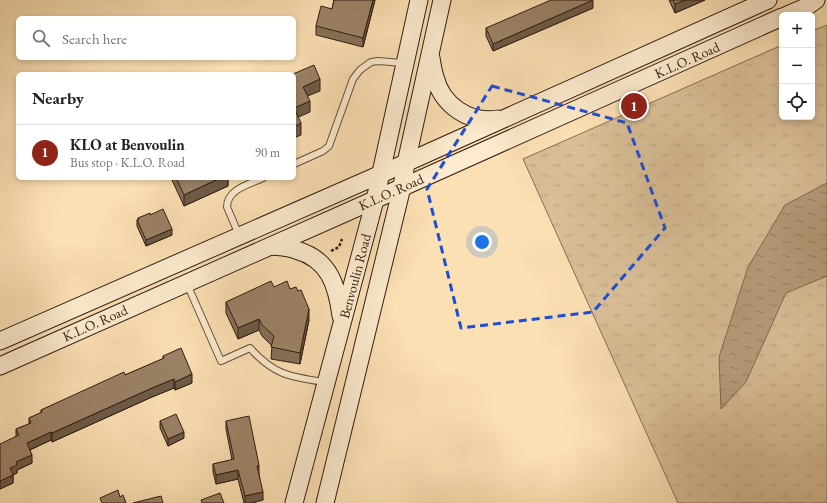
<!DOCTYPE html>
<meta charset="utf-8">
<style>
body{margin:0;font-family:"EB Garamond",serif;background:#f2f2f2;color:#202124}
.controls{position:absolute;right:12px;top:12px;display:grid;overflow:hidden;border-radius:6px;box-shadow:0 2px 6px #0003}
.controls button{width:36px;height:36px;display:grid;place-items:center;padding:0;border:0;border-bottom:1px solid #e0e0e0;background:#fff;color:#202124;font:20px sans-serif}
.you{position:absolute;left:482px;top:242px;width:14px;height:14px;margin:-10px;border:3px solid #fff;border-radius:50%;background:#1a73e8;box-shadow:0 0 0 6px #1a73e833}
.badge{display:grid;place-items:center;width:26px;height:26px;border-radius:50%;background:#8f2418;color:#fff;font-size:13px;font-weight:700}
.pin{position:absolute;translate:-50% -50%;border:2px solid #fff;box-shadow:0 1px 4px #0006}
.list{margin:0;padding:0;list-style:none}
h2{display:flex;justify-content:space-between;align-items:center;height:52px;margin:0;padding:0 16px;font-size:17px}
h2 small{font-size:13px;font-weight:400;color:#757577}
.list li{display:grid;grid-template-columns:26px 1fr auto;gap:12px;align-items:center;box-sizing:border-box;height:56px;padding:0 16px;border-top:1px solid #e0e0e0}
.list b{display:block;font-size:15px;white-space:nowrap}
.list p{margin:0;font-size:13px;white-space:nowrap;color:#757577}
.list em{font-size:13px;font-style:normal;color:#757577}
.icon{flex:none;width:22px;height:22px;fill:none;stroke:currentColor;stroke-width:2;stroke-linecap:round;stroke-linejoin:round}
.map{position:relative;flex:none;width:827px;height:503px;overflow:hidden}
.search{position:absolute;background:#fff;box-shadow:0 2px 6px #0003;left:16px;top:16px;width:280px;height:44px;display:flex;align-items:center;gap:10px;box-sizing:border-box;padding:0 14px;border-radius:6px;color:#757577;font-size:15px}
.panel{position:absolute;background:#fff;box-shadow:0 2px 6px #0003;left:16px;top:72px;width:280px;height:108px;border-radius:6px}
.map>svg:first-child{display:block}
.grass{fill:url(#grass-tufts);stroke:#866e55}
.water{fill:url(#water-ripples);stroke:#826952}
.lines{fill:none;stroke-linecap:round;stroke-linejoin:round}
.service-casing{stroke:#644d3a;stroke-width:8}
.secondary-casing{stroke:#321c12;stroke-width:19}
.path{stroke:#321c12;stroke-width:2.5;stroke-dasharray:3 2;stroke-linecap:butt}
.service{stroke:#fcebce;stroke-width:6}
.secondary{stroke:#fcebce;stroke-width:17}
.wall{fill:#857058;stroke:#321c12}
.shaded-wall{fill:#6c5b47;stroke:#321c12}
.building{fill:#9b8266;stroke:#321c12}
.marked{fill:none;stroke:#1d4ed8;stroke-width:3;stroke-dasharray:8 5;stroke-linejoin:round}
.labels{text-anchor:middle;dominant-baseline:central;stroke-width:3;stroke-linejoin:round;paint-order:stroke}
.street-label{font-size:14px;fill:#321c12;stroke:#fcebce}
</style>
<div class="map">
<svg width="827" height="503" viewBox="0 0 827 503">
<defs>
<pattern id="grass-tufts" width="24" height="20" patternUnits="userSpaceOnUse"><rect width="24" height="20" fill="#d9bf98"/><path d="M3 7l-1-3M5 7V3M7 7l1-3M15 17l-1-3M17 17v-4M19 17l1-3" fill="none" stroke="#bba482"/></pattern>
<pattern id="water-ripples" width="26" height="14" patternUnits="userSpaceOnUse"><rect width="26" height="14" fill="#b79d7c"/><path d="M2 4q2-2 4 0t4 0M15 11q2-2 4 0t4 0" fill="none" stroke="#957f64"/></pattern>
</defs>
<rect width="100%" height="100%" fill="#fbe0b3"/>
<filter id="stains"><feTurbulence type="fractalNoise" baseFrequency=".005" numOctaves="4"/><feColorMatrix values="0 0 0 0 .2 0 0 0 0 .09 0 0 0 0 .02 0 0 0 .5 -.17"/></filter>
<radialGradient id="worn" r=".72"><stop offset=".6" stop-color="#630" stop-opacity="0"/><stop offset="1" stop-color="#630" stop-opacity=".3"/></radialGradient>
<polygon class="grass" points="827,25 827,503 678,503 523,159 782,45 782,117 812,117 812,31"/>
<polygon class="water" points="827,183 827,276 786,293 746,382 721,409 719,357 748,267 785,205"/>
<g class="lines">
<g class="service-casing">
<g id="service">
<polyline points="294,164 323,151 329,146 353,79 360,70 371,62 378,61 403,63"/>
<path d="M239,235l-12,-28c0,-18 23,-23 36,-29"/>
<path d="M187,284l34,77 29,-13c24,27 40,29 74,34"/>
</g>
</g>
<g class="secondary-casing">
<g id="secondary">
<polyline points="787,15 806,7 816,0"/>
<path d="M431,58c1,6 2,13 4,19 7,28 34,47 63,42"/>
<path d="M271,246c8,1 17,1 25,4 33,9 41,35 45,66"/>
<polyline points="0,341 381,174 768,0"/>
<polyline points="0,366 345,213 782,17"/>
<polyline points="294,503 375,200 419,0"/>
<polyline points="325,503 402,187 406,163 442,0"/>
</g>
</g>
<polyline class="path" points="331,251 339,247 342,239"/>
<use href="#service" class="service"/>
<use href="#secondary" class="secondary"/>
</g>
<g class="wall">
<polygon points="334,0 375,0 363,47 316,35 316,26 332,9"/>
<polygon points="669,0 705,0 675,13"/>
<polygon points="593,8 493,51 486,36 486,28"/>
<polygon points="171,178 228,178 228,186 184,206"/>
<polygon points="150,215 172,235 146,246 137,226 137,220 138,220 138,218"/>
<polygon points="274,287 290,289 309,320 300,364 271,359 272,346 262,336 259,330 238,339 226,313 226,302"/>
<polygon points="163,356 192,383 175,390 174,388 152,397 52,442 51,440 30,450 32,463 17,470 17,473 13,475 13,483 0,489 16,437 16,429 29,424 29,418 41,413 41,410 125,375 163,359"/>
<polygon points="160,421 184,438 168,446 160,428"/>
<polygon points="226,421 259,474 263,500 251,503 244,503 238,479 216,484 213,472 213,464 232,460 226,429"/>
</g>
<g class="shaded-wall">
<polygon points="373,0 375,0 363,47 363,38"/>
<polygon points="593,0 593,8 493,51 493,44"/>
<polygon points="685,0 705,0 675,13 675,4"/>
<polygon points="320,79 320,91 303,98 303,87"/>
<polygon points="310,101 310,112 294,119 294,108"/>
<polygon points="301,123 301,135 294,138 294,127"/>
<polygon points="220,178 228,178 228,186 184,206 184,195"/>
<polygon points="172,229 172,235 146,246 146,240"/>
<polygon points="309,309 309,320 300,364 300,353"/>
<polygon points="259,319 259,330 238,339 238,328"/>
<polygon points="192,374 192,383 175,390 175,382"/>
<polygon points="174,379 174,388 152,397 52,442 52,433 152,388"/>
<polygon points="51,432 51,440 27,451 27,443"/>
<polygon points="184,432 184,438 168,446 168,439"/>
<polygon points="32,455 32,463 17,470 17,473 10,476 10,468 16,462"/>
<polygon points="259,465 259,474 257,474 257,466"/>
<polygon points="238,470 238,479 216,484 216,475"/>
<polygon points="13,475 13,483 0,489 0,481"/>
<polygon points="263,492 263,500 251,503 245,503 245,496"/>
</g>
<g class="building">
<polygon points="334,0 373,0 363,38 316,26 321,6 332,9"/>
<polygon points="551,0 593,0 493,44 486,28"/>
<polygon points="673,0 685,0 675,4"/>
<polygon points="314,65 320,79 303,87 310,101 294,108 301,123 294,127 294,74 293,74"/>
<polygon points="176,178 220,178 184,195"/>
<polygon points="163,209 172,229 146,240 137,220 139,220 138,218 150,213 150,215"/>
<polygon points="271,281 274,287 287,281 290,289 296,287 298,291 301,290 309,309 300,353 271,347 274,336 262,325 259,319 238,328 226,302"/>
<polygon points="181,348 192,374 175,382 174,379 152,388 52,433 51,432 27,443 32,455 16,462 17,465 10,468 13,475 0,481 0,444 19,435 16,429 31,423 29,418 42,412 41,410 124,372 125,375 164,358 163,356"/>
<polygon points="176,414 184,432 168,439 160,421"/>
<polygon points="249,416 259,465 257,466 263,492 245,496 238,470 216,475 213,464 234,459 226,421"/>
<polygon points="118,490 120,497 123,495 126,503 102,503 100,498"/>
<polygon points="220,493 224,503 202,503 201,500"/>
<polygon points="161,496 163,503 133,503"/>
</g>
<path class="marked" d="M492,86l135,37 38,105 -72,84 -132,16 -34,-139z"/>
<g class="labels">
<g class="street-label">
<text transform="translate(687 60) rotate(-24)">K.L.O. Road</text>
<text transform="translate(391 192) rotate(-24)">K.L.O. Road</text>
<text transform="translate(355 276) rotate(-75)">Benvoulin Road</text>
<text transform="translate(95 323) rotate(-24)">K.L.O. Road</text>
</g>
</g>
<rect width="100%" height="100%" filter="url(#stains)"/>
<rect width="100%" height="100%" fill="url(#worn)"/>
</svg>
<div class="controls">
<button>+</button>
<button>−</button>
<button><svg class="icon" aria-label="locate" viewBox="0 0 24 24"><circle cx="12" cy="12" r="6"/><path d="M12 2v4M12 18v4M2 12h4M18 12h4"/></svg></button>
</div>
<div class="you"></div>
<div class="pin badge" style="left:634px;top:106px">1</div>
<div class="search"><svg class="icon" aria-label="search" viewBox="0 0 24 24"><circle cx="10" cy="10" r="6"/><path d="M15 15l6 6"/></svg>Search here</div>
<section class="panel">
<h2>Nearby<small></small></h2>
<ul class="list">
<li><span class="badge">1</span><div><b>KLO at Benvoulin</b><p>Bus stop · K.L.O. Road</p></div><em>90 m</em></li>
</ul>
</section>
</div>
